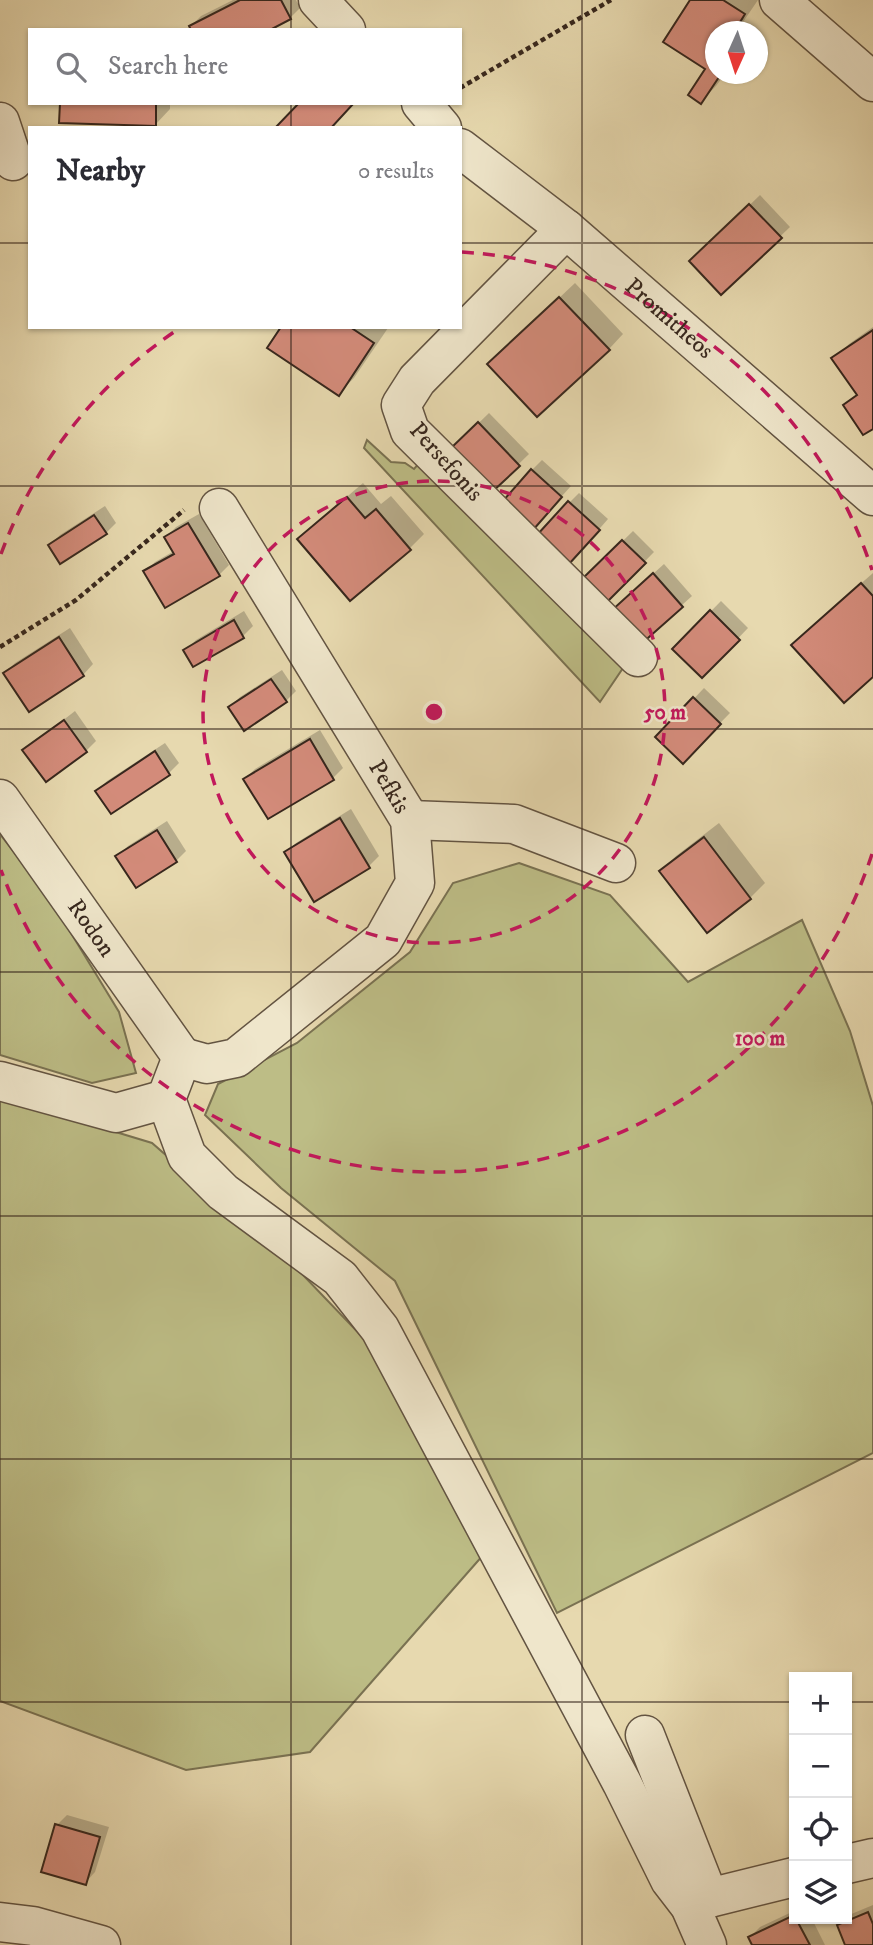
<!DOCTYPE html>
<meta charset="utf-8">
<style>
body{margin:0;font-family:"IM FELL DW Pica",serif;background:#f7f7f7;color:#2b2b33}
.controls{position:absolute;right:21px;bottom:21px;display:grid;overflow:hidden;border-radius:0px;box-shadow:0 2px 5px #0004}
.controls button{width:63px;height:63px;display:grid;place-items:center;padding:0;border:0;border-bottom:2px solid #e1e1e2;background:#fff;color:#2b2b33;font:35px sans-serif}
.compass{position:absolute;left:705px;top:21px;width:63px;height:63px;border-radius:50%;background:#fff;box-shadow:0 2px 5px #0004;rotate:183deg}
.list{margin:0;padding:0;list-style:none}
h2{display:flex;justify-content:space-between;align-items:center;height:91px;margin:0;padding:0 28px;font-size:30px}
h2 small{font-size:23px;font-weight:400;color:#7c7c81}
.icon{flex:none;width:38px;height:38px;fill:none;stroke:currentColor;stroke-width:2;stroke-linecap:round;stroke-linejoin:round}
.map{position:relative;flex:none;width:873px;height:1945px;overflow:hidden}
.search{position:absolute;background:#fff;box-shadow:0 2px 5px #0004;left:28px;top:28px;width:434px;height:77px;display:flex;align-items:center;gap:18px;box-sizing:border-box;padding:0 24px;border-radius:0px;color:#7c7c81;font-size:26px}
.panel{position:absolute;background:#fff;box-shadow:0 2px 5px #0004;left:28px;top:126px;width:434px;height:203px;border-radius:0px}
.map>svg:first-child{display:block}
.green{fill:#bdbd86;stroke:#7a7252;stroke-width:2}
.shadow{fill:#0003}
.building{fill:#d38b7a;stroke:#37271d;stroke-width:2}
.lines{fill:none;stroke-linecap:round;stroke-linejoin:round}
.minor-casing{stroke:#635442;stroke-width:41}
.path{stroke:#37271d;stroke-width:4.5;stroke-dasharray:5 3.5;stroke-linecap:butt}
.minor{stroke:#efe6cb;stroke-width:38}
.grid{fill:none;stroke:#37271d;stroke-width:2;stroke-opacity:0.55}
.ring{fill:none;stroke:#c2185b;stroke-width:3.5;stroke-dasharray:12 9}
.labels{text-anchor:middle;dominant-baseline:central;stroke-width:5;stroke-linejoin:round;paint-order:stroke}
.street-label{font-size:24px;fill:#37271d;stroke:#efe6cb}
.centre{fill:#c2185b;stroke:#efe6cb;stroke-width:3.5}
.ring-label{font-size:21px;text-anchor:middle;font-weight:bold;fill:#c2185b;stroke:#efe6cb;stroke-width:5;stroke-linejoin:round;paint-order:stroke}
</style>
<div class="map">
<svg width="873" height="1945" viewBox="0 0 873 1945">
<rect width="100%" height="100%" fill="#e7d9af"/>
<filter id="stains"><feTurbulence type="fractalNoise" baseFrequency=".00286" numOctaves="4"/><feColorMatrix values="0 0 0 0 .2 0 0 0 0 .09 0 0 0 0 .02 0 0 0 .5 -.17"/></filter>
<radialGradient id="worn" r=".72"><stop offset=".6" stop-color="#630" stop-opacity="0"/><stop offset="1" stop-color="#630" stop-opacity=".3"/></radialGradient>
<g class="green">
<polygon points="367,440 391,462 405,463 414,469 421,461 625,665 600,702 364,448"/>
<polygon points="0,834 49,897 119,1012 136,1073 92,1083 0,1055"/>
<polygon points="519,863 610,895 688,982 802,920 850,1031 873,1106 873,1453 557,1613 395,1281 281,1188 205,1115 218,1084 297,1043 410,952 453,883"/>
<polygon points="0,1097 152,1143 303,1275 373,1348 484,1554 310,1752 186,1770 0,1701"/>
</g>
<g class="shadow">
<polygon points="233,0 296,0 300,8 290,18 191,26 201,16"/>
<polygon points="692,0 758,0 743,22 753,29 752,32 716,32 716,74 725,74 716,86 701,101 708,69"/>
<polygon points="62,103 170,103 170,109 155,125"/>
<polygon points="760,195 790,227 722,292 692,261"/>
<polygon points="575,283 623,334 609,349 505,349"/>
<polygon points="283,327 388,328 354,378 339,393"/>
<polygon points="873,327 873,427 845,405 858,393 834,359 849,344"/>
<polygon points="489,413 529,454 492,490 452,449"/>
<polygon points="542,460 571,486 543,517 532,470"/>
<polygon points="363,483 381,504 391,496 424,534 409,549 314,525"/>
<polygon points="579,493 608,519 579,552 569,503"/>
<polygon points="105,506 116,523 106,533 50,545 60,535"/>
<polygon points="199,514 229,565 219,575 145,572 155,562 174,551 166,537 176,527"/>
<polygon points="633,531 654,552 604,603 582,581"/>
<polygon points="664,564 692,596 641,642 623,601"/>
<polygon points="873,573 873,675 808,630"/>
<polygon points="721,601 748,628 702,676 674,649"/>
<polygon points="244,611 253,626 243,636 186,650 196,640"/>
<polygon points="70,628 93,664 83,675 29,710 5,673 15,663"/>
<polygon points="282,670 296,691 286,701 230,707 240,697"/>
<polygon points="704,688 730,713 683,761 658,737"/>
<polygon points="75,711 96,741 86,751 25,750"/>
<polygon points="320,730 343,768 333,778 268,817 245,779 255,769"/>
<polygon points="165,743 179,763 169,773 97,791 107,781"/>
<polygon points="351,809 379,856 369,866 314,899 286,853 296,843"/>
<polygon points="167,821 186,851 176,861 118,856 128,846"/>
<polygon points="719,823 765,883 750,898 661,871 676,856"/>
<polygon points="67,1815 109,1827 95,1872 85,1883 57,1825"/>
<polygon points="873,1905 873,1945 847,1945 839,1925 849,1915"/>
<polygon points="794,1911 794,1919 812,1919 825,1945 754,1945 750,1937 760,1927"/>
</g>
<g class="building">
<polygon points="240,0 281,0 291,19 270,30 191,30 189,26"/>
<polygon points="690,0 723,0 745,14 734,32 716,32 716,74 721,74 701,104 688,95 705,69 663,42"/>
<polygon points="60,103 156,103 156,126 59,123"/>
<polygon points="299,103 354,103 331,128 275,128"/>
<polygon points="749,204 782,238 721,295 689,261"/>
<polygon points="559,297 610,350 537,417 487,364"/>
<polygon points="281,327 350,327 374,343 339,396 267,348"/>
<polygon points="873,330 873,429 863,435 843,405 857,395 831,358"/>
<polygon points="478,422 520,466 492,492 450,449"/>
<polygon points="531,469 562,497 533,530 502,502"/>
<polygon points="347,497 365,518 376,509 411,550 350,601 297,539"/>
<polygon points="568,501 600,530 569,564 537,535"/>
<polygon points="94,515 107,534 60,564 48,545"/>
<polygon points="188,523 220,576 165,608 143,571 174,554 164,537"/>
<polygon points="622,540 646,563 604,605 580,581"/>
<polygon points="653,573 683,607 640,645 611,611"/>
<polygon points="861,583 873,596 873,677 844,703 791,645"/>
<polygon points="710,610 740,640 702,678 672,649"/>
<polygon points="234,620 244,638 193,667 183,650"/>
<polygon points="59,637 84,676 29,712 3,673"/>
<polygon points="271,679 287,702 244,731 228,707"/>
<polygon points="693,697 721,724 683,764 655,737"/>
<polygon points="64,720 87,752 46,782 22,750"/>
<polygon points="310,739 334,780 268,819 243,779"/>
<polygon points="155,751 170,775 111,814 95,791"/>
<polygon points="340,818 370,868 314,902 284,852"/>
<polygon points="157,830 177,862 136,888 115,856"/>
<polygon points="704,837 751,899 707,933 659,871"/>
<polygon points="55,1824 100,1837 86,1885 41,1872"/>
<polygon points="868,1912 873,1924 873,1945 845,1945 837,1925"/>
<polygon points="794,1915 810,1945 752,1945 748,1937"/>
</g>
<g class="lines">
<g class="minor-casing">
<g id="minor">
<polyline points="318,0 346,30"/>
<polyline points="779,0 873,82"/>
<polyline points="421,103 442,128"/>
<polyline points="0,122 13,161"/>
<path id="s1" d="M460,148l106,81 307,267"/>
<polyline points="566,229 417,380 401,405 410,431 638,657"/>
<path id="s2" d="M0,799l182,258"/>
<polyline points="410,820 514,824 616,863"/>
<polyline points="182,1057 166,1099 187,1156 223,1192 340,1278 380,1329 622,1783 670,1880 690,1906 707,1945"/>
<polyline points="182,1057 207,1064 236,1058 383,940 415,883 410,820 219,508"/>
<polyline points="0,1081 116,1113 166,1099"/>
<polyline points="645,1735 709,1898"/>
<polyline points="847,1864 873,1858"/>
<polyline points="690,1906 709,1898 794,1877"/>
<polyline points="0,1922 33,1926 101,1945"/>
</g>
</g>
<g class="path">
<polyline points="460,88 611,0"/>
<polyline points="0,647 76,600 184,510"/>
</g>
<use href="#minor" class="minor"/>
</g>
<path class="grid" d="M291,0v30M582,0v1945M291,103v25M0,243h30M460,243h413M291,327v1618M0,486h873M0,729h873M0,972h873M0,1216h873M0,1459h873M0,1702h794M847,1702h26"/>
<g class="ring">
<circle cx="434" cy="712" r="231"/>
<path d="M872 854A461 461 0 0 1 1 870M1 554A461 461 0 0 1 180 328M462 252A461 461 0 0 1 872 570"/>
</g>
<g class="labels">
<g class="street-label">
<text stroke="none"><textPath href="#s1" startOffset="270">Promitheos</textPath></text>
<text transform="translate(446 462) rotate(48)">Persefonis</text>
<text transform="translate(389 787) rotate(59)">Pefkis</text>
<text stroke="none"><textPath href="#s2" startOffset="158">Rodon</textPath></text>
</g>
</g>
<circle cx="434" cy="712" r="10" class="centre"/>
<g class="ring-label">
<text x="665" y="719">50 m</text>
<text x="760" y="1045">100 m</text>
</g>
<rect width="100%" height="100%" filter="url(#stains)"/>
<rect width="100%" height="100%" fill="url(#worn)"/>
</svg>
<div class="controls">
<button>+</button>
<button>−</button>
<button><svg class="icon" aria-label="locate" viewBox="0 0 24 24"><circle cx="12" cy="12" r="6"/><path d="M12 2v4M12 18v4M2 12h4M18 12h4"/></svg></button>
<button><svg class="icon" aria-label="layers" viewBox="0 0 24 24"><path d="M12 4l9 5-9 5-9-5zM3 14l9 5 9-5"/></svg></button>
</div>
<svg class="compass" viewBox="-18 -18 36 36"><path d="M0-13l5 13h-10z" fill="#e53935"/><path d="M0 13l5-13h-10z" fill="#7c7c81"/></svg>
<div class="search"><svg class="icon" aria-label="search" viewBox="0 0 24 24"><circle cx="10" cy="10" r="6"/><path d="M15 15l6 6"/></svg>Search here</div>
<section class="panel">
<h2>Nearby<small>0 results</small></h2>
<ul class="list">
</ul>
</section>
</div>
